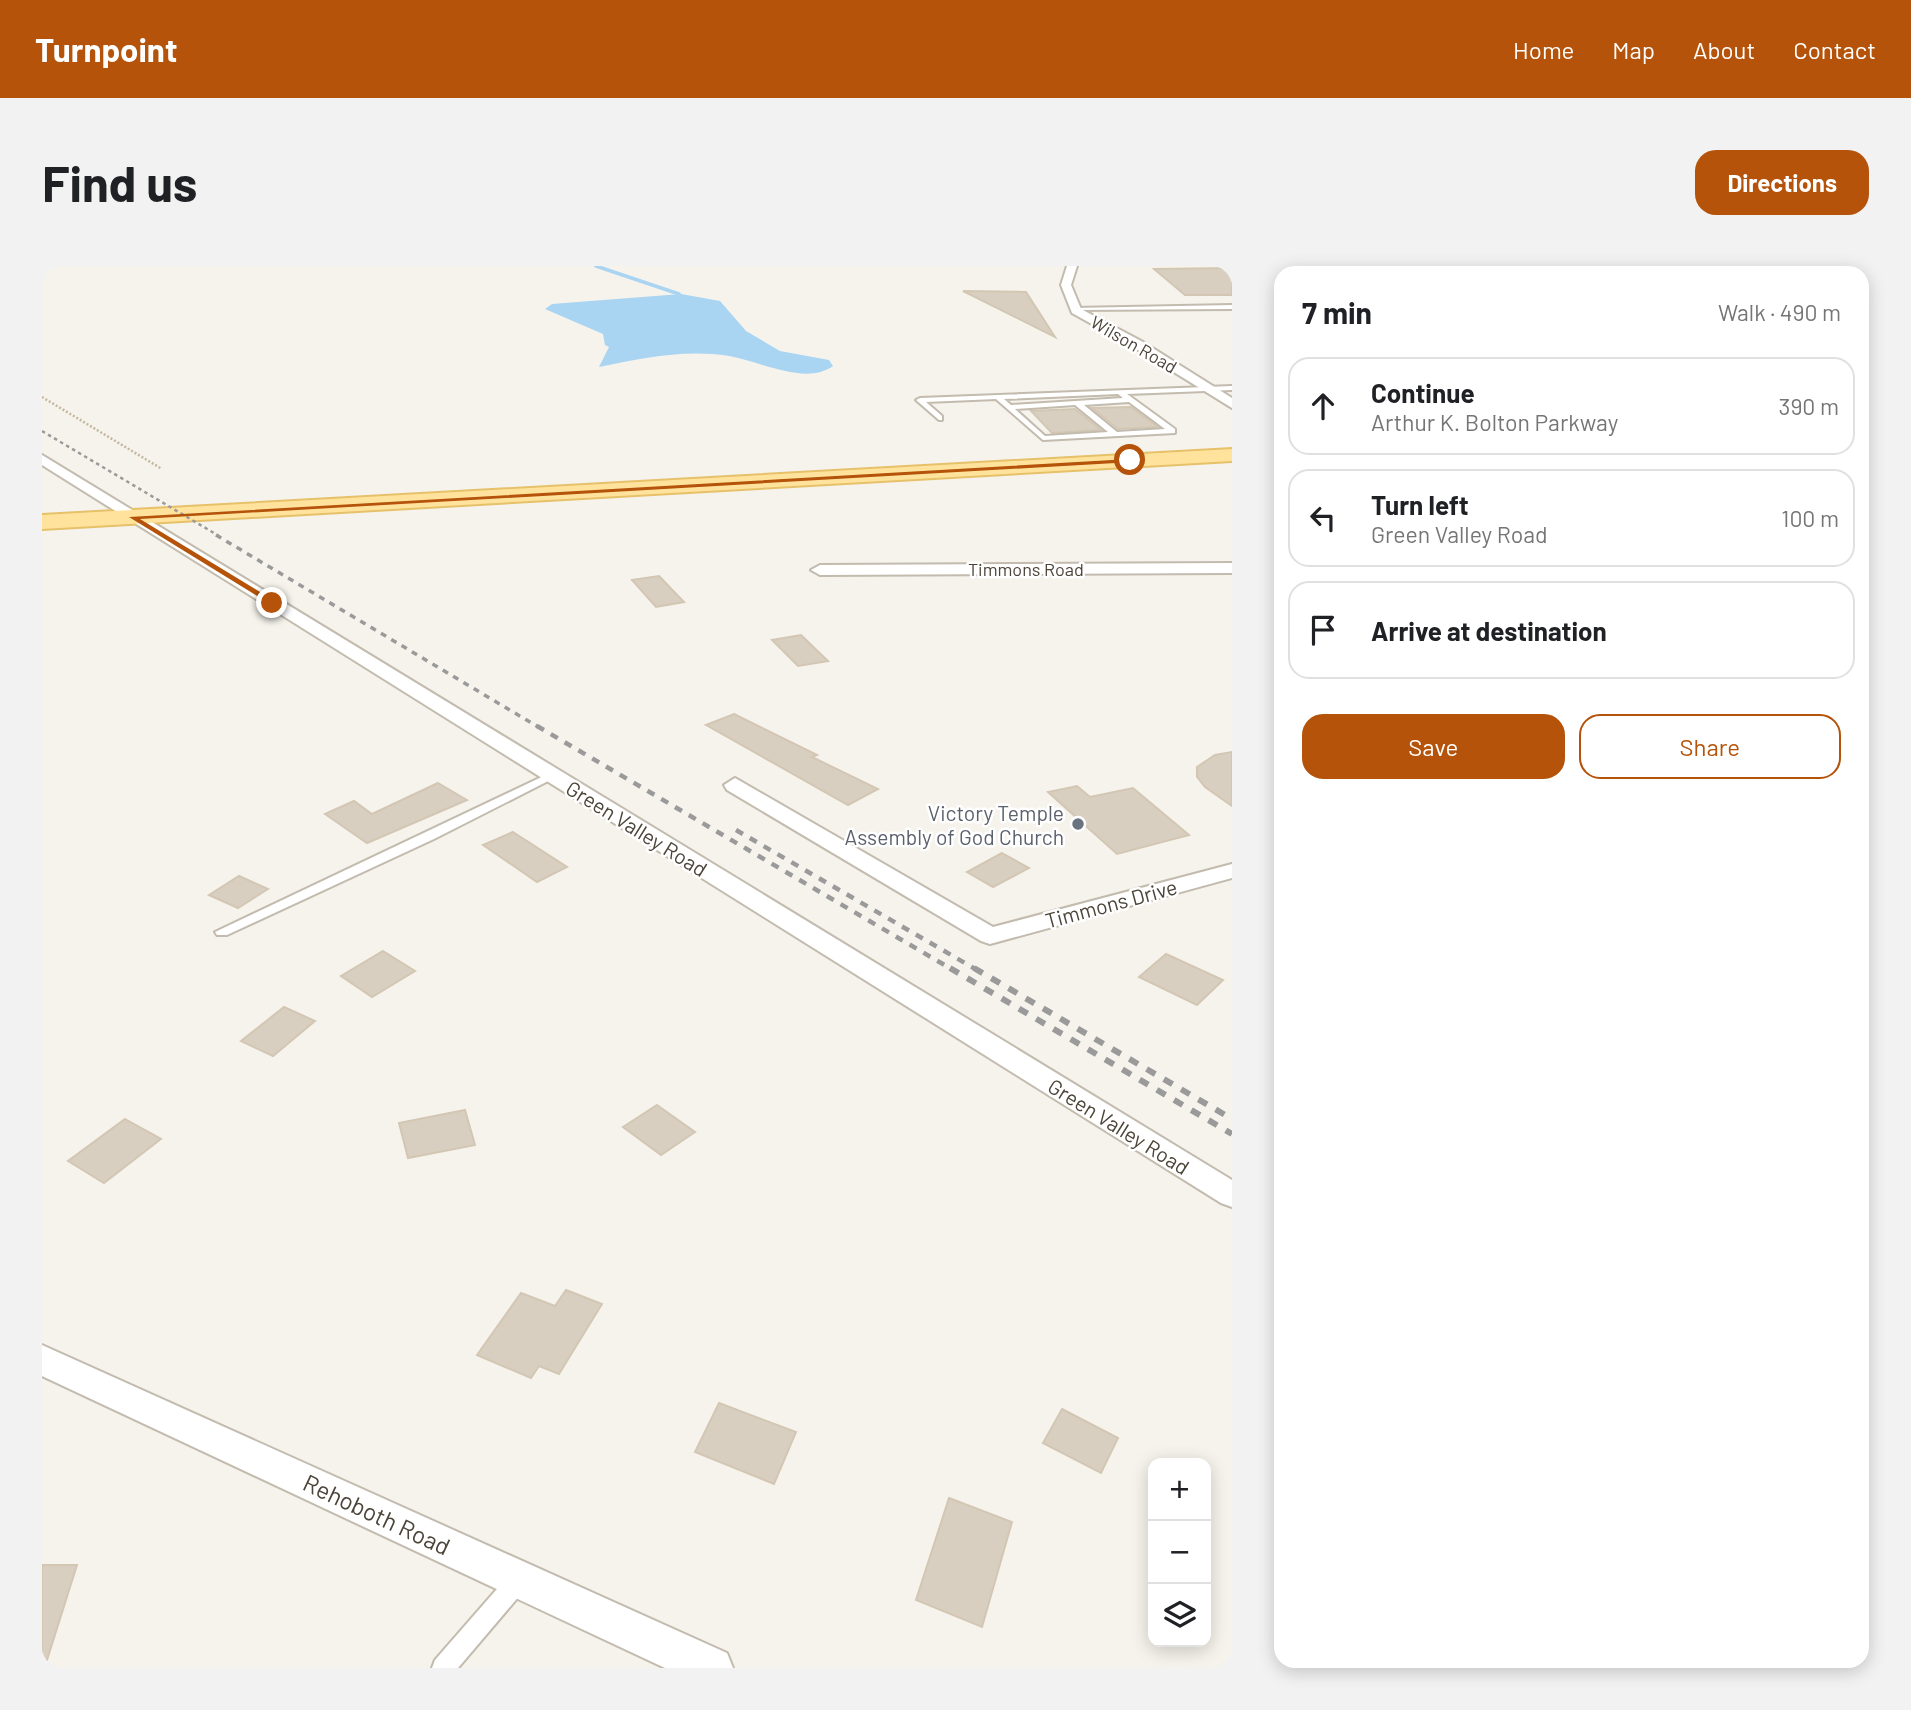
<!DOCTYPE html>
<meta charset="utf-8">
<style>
body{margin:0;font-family:Barlow,sans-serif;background:#f2f2f2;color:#202124}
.controls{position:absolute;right:21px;bottom:21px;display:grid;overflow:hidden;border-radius:14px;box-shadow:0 4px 18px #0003}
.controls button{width:63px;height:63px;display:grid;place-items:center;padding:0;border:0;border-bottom:2px solid #e0e0e0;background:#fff;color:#202124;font:35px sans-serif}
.stop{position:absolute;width:21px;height:21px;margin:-16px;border:5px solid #b45309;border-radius:50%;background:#fff}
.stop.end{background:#b45309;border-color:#fff;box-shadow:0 2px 7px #0008}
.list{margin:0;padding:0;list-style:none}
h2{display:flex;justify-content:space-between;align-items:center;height:91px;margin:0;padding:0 28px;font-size:30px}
h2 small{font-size:23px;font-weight:400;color:#757577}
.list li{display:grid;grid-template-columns:46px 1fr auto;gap:21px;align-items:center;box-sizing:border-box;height:98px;margin:0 14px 14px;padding:0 14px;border:2px solid #e0e0e0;border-radius:21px}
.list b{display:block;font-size:26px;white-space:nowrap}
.list p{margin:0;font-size:23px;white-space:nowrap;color:#757577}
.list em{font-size:23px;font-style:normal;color:#757577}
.actions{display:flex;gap:14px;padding:21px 28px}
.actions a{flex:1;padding:16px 0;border:2px solid #b45309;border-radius:21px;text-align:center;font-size:24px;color:#b45309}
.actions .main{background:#b45309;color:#fff}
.icon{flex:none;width:38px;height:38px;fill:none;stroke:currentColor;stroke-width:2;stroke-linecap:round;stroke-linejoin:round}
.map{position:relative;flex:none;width:1190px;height:1402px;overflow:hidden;border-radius:21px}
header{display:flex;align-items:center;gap:42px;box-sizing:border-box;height:98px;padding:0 35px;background:#b45309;color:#fff}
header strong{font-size:33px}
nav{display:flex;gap:38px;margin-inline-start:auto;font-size:24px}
.intro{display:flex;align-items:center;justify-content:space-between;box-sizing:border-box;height:168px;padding:0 42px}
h1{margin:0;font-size:49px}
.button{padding:18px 32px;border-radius:21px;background:#b45309;color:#fff;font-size:24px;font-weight:700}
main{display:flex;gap:42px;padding:0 42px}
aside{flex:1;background:#fff;border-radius:21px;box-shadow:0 4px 18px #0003}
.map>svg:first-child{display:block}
.water{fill:#a9d4f2}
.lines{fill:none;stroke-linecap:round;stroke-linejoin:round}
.stream{stroke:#a9d4f2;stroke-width:3.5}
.building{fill:#d8cfc1;stroke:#d3c7b4;stroke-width:2}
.lane-casing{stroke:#c2bbae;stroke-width:4}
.street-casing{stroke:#c2bbae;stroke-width:4}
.primary-casing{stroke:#e6c16a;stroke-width:4}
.path{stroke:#c4b79f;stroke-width:2.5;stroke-dasharray:2 2;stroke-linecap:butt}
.lane{fill:#fff;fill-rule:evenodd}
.street{fill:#fff;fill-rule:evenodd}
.primary{fill:#ffe39c;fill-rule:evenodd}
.rail-far3{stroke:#9a9a9a;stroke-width:2.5;stroke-dasharray:3.5 3.5;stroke-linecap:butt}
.rail-far2{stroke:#9a9a9a;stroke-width:3.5;stroke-dasharray:6 6;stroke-linecap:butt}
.rail-far1{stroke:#9a9a9a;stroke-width:4.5;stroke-dasharray:8 8;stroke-linecap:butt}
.rail{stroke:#9a9a9a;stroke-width:6;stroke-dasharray:10 10;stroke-linecap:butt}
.route{fill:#b45309}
.worship-dot{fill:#6b7280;stroke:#fff;stroke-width:2.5}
.labels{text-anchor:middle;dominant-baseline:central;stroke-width:5;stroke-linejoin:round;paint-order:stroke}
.far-street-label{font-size:18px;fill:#4b4439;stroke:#fff}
.worship-label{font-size:21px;fill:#5b616d;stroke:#fff;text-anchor:end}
.street-label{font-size:21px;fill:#4b4439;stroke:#fff}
.near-street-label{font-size:24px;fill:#4b4439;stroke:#fff}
</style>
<header>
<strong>Turnpoint</strong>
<nav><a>Home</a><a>Map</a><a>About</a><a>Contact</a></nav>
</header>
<div class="intro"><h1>Find us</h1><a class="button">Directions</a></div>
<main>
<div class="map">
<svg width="1190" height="1402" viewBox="0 0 1190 1402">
<rect width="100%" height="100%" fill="#f6f3ec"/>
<path class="water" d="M639,28l39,7 26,30 34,20 49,9 4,6c-28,20 -73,-5 -104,-10 -45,-7 -86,2 -130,11l10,-20 -4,-2 -2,-11 -58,-25 7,-5z"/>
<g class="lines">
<polyline class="stream" points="554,0 637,28"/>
</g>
<g class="building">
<polygon points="1190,2 1190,29 1143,29 1112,3"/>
<polygon points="921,25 984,26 1013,71"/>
<polygon points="1089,141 1116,161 1076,163 1050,142"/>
<polygon points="1033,143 1059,164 1010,167 989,145"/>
<polygon points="617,310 642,336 614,341 590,314"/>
<polygon points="759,369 786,395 756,400 730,374"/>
<polygon points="692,448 775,489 770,491 836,523 806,539 664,459"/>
<polygon points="1190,486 1190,540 1163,521 1155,511 1155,501 1173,489"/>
<polygon points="396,517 425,534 325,577 283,548 312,535 330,548"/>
<polygon points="1035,520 1048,531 1091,522 1147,569 1075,588 1006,526"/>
<polygon points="471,566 525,601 495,616 441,579"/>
<polygon points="960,587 987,602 951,621 925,606"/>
<polygon points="197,610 226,623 196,642 167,629"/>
<polygon points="341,685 373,705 330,731 299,710"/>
<polygon points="1124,688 1181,714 1155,739 1097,711"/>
<polygon points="242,741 273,755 231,790 199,775"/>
<polygon points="615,839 653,866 619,889 581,861"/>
<polygon points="423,844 433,879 366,892 357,857"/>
<polygon points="83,853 119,873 62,917 26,895"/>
<polygon points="524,1024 560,1038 517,1108 497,1100 489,1112 435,1089 479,1027 513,1040"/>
<polygon points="677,1137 754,1166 732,1218 653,1186"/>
<polygon points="1020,1143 1076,1172 1059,1207 1001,1177"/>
<polygon points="907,1232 970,1256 940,1361 874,1334"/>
<polygon points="0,1299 35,1299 5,1394 0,1394"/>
</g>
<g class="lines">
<g class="lane-casing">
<g id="lane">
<polygon points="1190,39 1190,43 1033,44 1030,42"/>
<path d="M1190,120v4l-105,4 48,35v4l-132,7 -47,-41 -70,3 16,14v4h-3l-23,-20 4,-2zM1076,128l5,4 -112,7 -7,-6zM1087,136l36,27 -48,3 -33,-27zM1033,139l33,27 -63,4 -30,-27z"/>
<polygon points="510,506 514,507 514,511 392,573 185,669 175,669 173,666"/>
<polygon points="476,1305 484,1308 487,1315 484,1322 416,1402 390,1402 393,1394 468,1308"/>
</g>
</g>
<g class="street-casing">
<g id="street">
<polygon points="1025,0 1035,0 1029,19 1039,43 1101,76 1190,132 1190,142 1093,82 1030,47 1019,19"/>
<polygon points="0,189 1190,914 1190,941 1179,937 0,199"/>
<polygon points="1190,297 1190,307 778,309 769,304 778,299"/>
<polygon points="693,512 951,661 1190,598 1190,612 948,678 939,675 685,524 682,519"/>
<polygon points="0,1079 685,1387 691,1402 623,1402 0,1110"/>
</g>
</g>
<g class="primary-casing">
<polygon id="primary" points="1190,183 1190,195 0,263 0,249"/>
</g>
<polyline class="path" points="0,131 120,203"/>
<use href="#lane" class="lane"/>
<use href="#street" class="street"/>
<use href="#primary" class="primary"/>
<polyline class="rail-far3" points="0,165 177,270"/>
<polyline class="rail-far2" points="174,269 498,462"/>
<g class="rail-far1">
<polyline points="495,460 911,704"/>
<polyline points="694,564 935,704"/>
</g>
<g class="rail">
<polyline points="908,702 1190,868"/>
<polyline points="932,702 1190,853"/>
</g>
</g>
<polygon class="route" points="1088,193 1091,196 98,253 233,335 230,339 87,251"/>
<circle class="worship-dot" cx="1036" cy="558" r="7"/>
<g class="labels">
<g class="far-street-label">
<text transform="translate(1092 78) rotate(30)">Wilson Road</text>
<text x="984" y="303">Timmons Road</text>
</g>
<g class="worship-label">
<text x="1022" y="546">Victory Temple<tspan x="1022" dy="24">Assembly of God Church</tspan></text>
</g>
<g class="street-label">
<text transform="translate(595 562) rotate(32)">Green Valley Road</text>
<text transform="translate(1069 637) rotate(-15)">Timmons Drive</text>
<text transform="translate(1077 860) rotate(32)">Green Valley Road</text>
</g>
<g class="near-street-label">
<text transform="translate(335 1248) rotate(25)">Rehoboth Road</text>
</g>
</g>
</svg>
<div class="controls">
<button>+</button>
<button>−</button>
<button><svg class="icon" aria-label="layers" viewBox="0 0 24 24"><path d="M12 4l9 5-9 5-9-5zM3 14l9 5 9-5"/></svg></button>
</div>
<div class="stop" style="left:1088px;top:194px"></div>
<div class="stop end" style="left:230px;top:337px"></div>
</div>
<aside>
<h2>7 min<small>Walk · 490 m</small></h2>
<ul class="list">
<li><svg class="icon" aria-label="ahead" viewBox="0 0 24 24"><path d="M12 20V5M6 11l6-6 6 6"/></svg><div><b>Continue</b><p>Arthur K. Bolton Parkway</p></div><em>390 m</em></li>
<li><svg class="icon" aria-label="left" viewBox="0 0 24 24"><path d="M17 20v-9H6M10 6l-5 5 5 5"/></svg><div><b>Turn left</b><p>Green Valley Road</p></div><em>100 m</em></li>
<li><svg class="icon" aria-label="arrive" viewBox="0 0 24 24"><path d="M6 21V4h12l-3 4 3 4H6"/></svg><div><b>Arrive at destination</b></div></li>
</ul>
<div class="actions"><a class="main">Save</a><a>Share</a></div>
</aside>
</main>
